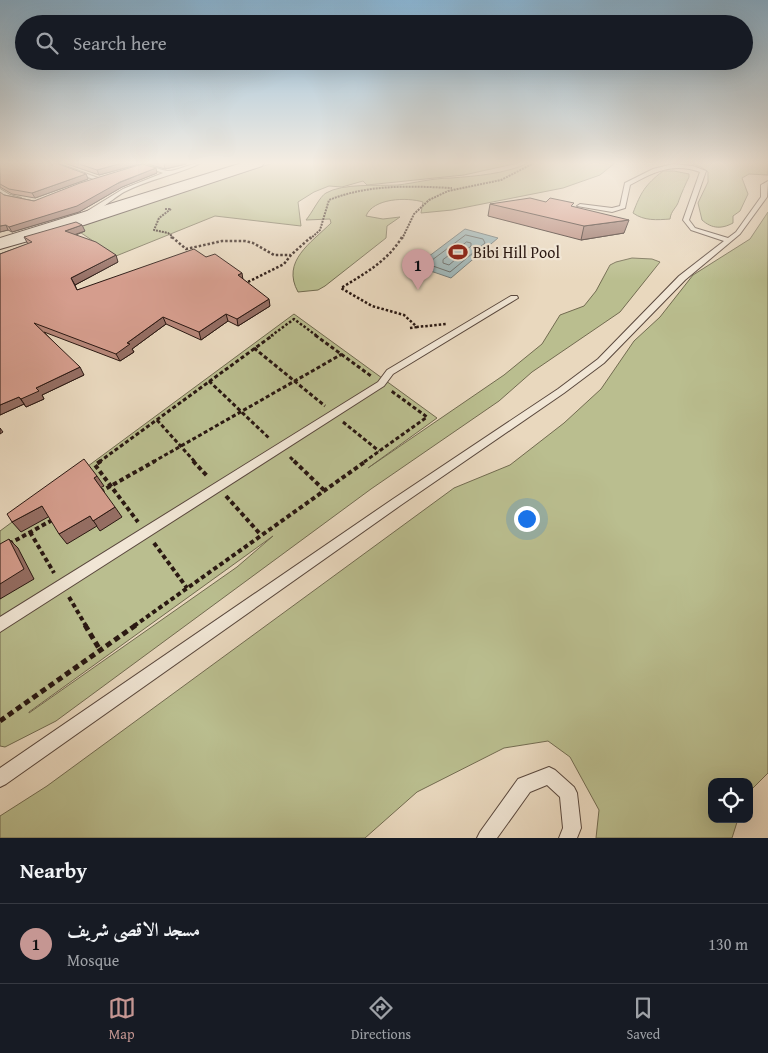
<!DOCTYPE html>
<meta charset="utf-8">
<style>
body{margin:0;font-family:"Gentium Book Plus",Amiri,serif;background:#20242c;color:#f1f3f6}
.controls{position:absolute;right:15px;bottom:15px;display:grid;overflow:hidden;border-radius:10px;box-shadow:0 5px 20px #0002}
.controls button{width:45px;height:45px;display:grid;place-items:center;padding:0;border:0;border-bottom:1px solid #363941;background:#171b24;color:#f1f3f6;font:25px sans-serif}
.you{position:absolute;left:526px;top:518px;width:18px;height:18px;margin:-12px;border:4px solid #fff;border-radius:50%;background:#1a73e8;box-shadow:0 0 0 8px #1a73e833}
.badge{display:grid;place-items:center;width:32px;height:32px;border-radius:50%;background:#c59692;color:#111;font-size:16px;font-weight:700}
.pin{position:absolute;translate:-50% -41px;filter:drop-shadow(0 1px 2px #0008)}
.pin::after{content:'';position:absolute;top:26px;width:18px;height:15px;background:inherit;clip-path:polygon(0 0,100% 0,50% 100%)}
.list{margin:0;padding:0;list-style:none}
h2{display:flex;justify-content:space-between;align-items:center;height:65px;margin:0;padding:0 20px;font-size:21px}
h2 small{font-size:16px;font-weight:400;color:#9ea1a6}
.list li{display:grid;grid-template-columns:32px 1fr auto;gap:15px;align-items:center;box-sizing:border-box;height:80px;padding:0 20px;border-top:1px solid #363941}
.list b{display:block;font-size:19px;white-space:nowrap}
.list p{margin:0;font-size:16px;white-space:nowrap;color:#9ea1a6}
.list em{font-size:16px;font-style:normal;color:#9ea1a6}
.icon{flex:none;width:28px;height:28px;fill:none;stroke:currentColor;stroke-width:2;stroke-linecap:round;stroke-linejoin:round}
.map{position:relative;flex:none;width:768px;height:838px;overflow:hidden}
.search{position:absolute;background:#171b24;box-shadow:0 5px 20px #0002;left:15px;right:15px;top:15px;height:55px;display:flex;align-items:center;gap:12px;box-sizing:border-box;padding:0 18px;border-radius:28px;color:#9ea1a6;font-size:19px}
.sheet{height:145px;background:#171b24}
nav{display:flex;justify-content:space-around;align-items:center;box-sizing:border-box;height:70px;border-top:1px solid #363941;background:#171b24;font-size:14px;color:#9ea1a6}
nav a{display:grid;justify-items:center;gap:2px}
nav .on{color:#c59692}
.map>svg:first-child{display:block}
.green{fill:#babe8f;stroke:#726b50;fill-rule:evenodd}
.water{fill:#9cb8bc;stroke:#6e7878}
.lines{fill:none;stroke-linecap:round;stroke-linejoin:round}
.shore{stroke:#636867;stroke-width:1}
.lane-casing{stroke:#5a483d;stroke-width:2}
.secondary-casing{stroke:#2a1812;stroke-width:2}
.path-far4{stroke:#2a1812;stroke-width:2;stroke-dasharray:2 1;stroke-linecap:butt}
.path-far3{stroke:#2a1812;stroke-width:2.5;stroke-dasharray:2.5 2;stroke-linecap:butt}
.path-far2{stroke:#2a1812;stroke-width:3;stroke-dasharray:4 2.5;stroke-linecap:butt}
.path-far1{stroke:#2a1812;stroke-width:4;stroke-dasharray:4.5 3;stroke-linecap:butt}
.path{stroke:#2a1812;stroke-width:5;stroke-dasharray:6 4;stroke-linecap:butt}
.lane{fill:#f1e6d5;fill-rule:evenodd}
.secondary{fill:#f1e6d5;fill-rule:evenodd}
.wall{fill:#b78779;stroke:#2a1812}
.shaded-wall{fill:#956e63;stroke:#2a1812}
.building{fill:#d59d8d;stroke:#2a1812}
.labels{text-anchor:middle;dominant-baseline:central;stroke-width:4.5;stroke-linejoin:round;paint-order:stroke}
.far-poi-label{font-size:16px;fill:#2a1812;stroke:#f1e6d5;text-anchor:start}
</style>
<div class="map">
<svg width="768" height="838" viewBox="0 0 768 838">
<rect width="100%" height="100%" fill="#e9d8be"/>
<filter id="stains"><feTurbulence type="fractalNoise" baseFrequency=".004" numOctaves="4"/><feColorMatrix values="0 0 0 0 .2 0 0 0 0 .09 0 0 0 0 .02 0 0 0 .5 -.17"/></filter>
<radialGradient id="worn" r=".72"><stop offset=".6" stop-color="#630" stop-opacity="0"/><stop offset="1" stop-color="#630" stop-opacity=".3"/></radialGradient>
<g class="green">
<polygon points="273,163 518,163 464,175 367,185 363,181 342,187 329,186 314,192 298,202 301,226 215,216 116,256 72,227"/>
<path d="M529,163h86l-15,12 -37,13 -111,22 -31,3 2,-11c-16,-5 -50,-4 -57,14l17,3 17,-2 -13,9 -1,12 -61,48 -7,4 -20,2c-17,-31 13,-49 33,-69l-1,-4 -24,1c6,-7 14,-24 20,-27 17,-10 52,-7 72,-8 17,-2 35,-7 53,-7 26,-2 53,-4 78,-15z"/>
<path d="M690,163h78v12l-19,-1 -7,4 6,16 -8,17 -7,5v7c-11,6 -21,6 -31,-3l-4,-17 10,-21v-10l-7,-5z"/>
<path d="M663,171h11l15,3v3c-4,8 -7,15 -10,23 -2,8 -8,10 -9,19 -13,1 -26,2 -37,-6 8,-21 12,-28 30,-42z"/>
<polygon points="768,212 768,773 749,792 749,782 712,782 712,819 738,819 732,838 596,838 599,810 570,757 548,741 504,748 417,792 365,838 0,838 0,816 47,786 454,488 510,465 564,423 601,389 634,341 660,317 693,275 750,239"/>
<path d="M632,258l20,1 8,3 -40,50 -88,60 -33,29 -128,88 -315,232 -51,26 -5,-1v-215l294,-217 143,104 -69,50 136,-93 38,-31 18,-29 24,-9 12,-15 14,-26 6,-3zM273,536l-36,31 -208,146v-1z"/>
</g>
<polygon class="water" points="465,229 498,238 451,278 416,266"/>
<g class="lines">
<g class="shore">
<polygon points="466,235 483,239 485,243 450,272 430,265 430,262"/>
<polygon points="467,242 471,243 471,246 449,265 443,263 443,260"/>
</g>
<g class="lane-casing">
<g id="lane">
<polygon points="49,163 57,163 101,179 96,180"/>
<path d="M136,163c11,0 20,6 31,8 9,1 23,-8 34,-8 -25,12 -52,16 -77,29 -11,6 -29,24 -40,23v-2l39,-24 40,-16z"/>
<path d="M673,164l20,2 13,5 -17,49 6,8 33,10 8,-6 25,-35v-12l7,-4 -1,16 -27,37 -55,46 -81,83 -40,30 -163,112 -395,279 -6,3v-19l393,-269 165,-110 40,-30 81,-83 45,-35 -33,-11 -8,-10 17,-48c-26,-10 -47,0 -70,13l-5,23 -13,4 -35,-6 3,-2 32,4 8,-2 5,-23 28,-14z"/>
<path d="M0,189l10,6 11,3c-7,4 -15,-1 -21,-5z"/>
<polygon points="511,296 517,296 518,298 393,374 384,386 0,632 0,617 378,382 387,370"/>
<polygon points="549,767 555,770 574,787 577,793 581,828 577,838 559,838 563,828 560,797 547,785 530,792 497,838 477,838 480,832 518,779"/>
</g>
</g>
<g class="secondary-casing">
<polygon id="secondary" points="242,163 264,163 262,166 84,225 0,249 0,238"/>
</g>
<g class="path-far4">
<polyline points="165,209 171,209 159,218 154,230 168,233 172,236 171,239"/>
<path d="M310,239l10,-9 9,-30c40,-16 81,-14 123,-12"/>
<polyline points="402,239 414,214 429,200 448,191 501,180 534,163"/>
</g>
<g class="path-far3">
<polyline points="172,237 186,249 222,241 245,241 253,243 274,255 290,255"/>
<path d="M402,237c-14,24 -38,37 -61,51l31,18 32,9 13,12 29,-3"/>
<polyline points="244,284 284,264 291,255 311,237"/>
<polyline points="410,328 417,327"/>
<polyline points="271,336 294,319 317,336"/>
</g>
<g class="path-far2">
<polyline points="315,335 371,376"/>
<polyline points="254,348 325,406"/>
<polyline points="209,381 270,439"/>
<polyline points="157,420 195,462"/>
<polyline points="343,422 379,451"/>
<polyline points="290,457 295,462"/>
<polyline points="99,462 273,335"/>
<polyline points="153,462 342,354"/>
<polyline points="364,462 427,417 390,390"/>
</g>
<g class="path-far1">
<polyline points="101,461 95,465 138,522"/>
<polyline points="193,461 208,477"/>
<polyline points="294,461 324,490"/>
<polyline points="100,492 155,461"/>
<polyline points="226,496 261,535"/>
<polyline points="30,532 54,573"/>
<polyline points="154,543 187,588"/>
<polyline points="9,544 54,519"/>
<polyline points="69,597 86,626"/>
<polyline points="134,626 366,461"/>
</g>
<g class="path">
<polyline points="85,625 100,650"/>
<polyline points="0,721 136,625"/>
</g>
<use href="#lane" class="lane"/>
<use href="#secondary" class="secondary"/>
</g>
<g class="wall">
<polygon points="0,163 86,174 88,179 35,198 12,194 0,187"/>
<polygon points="64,163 136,163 136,165 99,175"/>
<polygon points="145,163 186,163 186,164 165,169"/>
<polygon points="157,173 122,187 79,212 12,232 8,230 0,232 4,195 34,201"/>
<polygon points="490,204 573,207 624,233 581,240 488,216"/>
<polygon points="85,231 76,235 118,262 75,285 77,290 206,257 243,279 270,306 238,326 228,321 201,340 166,324 132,349 134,352 120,361 44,332 84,375 42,395 44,399 26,407 24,404 0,415 0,254 28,244 24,237"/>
</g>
<g class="shaded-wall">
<polygon points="122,163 136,163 136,165 99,175 97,170"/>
<polygon points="168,163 186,163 186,164 165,169 164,164"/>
<polygon points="156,168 157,173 122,187 79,212 12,232 9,227"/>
<polygon points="86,174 88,179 35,198 32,193"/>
<polygon points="629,220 624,233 581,240 584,226"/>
<polygon points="6,225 8,230 0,232 0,226"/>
<polygon points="82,225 85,231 68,237 65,231"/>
<polygon points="116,255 118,262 75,285 71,278"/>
<polygon points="242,273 243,280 238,275"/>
<polygon points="269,299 270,306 238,326 237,319"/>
<polygon points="226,314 228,321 201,340 199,332"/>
<polygon points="163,317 166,324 132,349 134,352 120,361 116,354 127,343"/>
<polygon points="80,367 84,375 42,395 44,399 26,407 21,399 36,388"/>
<polygon points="19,397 24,404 0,415 0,405"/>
<polygon points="0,428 3,432 0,434"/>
<polygon points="97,476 104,486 100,488 94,478"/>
<polygon points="42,506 50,516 21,532 12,522"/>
<polygon points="115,507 122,517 100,531 93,521"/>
<polygon points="90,516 97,526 67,544 59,534"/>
<polygon points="9,539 18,548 34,579 0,599 0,584"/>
</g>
<g class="building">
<polygon points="0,163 56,163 86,174 32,193 9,189 0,184"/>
<polygon points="76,163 122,163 97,170"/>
<polygon points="142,164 156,168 120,182 77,206 9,227 6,225 0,226 0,192 4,195 34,201 80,183"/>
<polygon points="530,198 546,202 550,198 574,203 571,206 629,220 584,226 490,204"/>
<polygon points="76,222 82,225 65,231 96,242 116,255 71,278 77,290 194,249 206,257 215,254 242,273 238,275 269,299 237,319 226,314 199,332 163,317 127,343 130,344 116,354 34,323 80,367 36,388 39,391 21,399 19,397 0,405 0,254 32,242 24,237"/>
<polygon points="84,459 97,476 94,478 115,507 93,521 90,516 59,534 42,506 12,522 7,514"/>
<polygon points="9,539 24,569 0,584 0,544"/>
</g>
<linearGradient id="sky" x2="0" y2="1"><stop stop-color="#89b6d6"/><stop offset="0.58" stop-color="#f5ede2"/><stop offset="1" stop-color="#f5ede2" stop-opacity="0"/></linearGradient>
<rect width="768" height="281" fill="url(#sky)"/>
<defs>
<g id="stadium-bare" transform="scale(1.5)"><path d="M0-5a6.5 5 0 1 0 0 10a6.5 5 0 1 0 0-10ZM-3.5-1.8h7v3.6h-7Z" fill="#8f2418" stroke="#f1e6d5" stroke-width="2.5" paint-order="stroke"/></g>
</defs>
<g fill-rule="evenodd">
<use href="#stadium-bare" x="458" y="252"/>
</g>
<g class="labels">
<g class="far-poi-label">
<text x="473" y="252">Bibi Hill Pool</text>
</g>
</g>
<rect width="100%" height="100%" filter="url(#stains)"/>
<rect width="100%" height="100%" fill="url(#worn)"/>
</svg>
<div class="controls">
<button><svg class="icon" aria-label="locate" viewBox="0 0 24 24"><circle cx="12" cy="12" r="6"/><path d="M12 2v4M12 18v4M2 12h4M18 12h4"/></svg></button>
</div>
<div class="you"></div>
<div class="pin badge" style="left:418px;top:290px">1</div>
<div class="search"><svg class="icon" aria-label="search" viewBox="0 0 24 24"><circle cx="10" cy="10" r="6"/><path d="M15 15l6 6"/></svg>Search here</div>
</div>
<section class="sheet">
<h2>Nearby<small></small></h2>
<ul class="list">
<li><span class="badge">1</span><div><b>مسجد الاقصی شریف</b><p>Mosque</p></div><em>130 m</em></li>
</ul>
</section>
<nav>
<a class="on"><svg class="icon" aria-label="map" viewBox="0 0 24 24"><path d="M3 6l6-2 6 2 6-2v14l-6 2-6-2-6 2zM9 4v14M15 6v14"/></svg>Map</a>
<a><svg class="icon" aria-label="directions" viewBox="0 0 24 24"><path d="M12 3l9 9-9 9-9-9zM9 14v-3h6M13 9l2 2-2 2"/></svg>Directions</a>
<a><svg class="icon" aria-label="saved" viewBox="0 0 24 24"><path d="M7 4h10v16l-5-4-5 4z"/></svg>Saved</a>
</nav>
